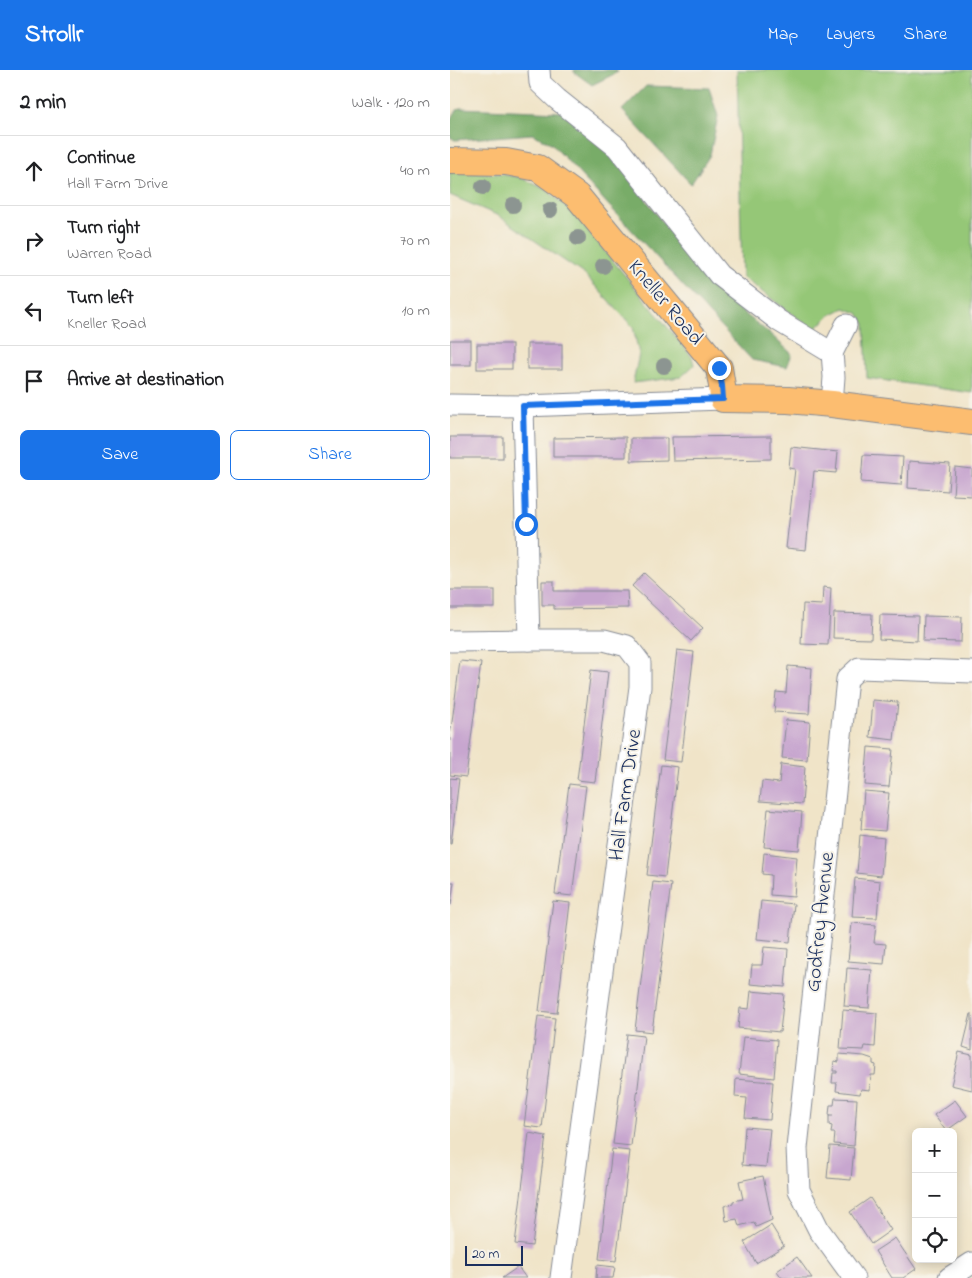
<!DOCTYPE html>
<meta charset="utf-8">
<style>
body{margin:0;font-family:"Indie Flower",sans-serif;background:#f6f6f6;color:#202124}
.controls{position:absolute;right:15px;bottom:15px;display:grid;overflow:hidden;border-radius:8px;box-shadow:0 2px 12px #0003}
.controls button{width:45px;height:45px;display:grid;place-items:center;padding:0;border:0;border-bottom:1px solid #e0e0e0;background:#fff;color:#202124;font:25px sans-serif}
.scale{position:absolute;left:15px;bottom:12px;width:58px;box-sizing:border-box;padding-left:5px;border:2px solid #1b2f5e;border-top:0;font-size:14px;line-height:18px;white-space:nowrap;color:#1b2f5e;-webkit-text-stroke:4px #f7f3e8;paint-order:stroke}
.stop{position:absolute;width:15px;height:15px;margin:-11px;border:4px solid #1a73e8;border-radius:50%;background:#fff}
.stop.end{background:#1a73e8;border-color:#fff;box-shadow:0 1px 5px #0008}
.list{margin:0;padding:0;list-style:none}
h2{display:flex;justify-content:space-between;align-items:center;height:65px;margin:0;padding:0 20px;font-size:21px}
h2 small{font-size:16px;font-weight:400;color:#757577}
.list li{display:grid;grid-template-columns:32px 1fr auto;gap:15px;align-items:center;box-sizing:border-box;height:70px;padding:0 20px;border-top:1px solid #e0e0e0}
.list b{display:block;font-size:19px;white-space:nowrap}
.list p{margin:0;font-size:16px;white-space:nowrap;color:#757577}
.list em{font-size:16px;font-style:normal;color:#757577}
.actions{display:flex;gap:10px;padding:15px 20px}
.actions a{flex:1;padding:11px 0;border:1px solid #1a73e8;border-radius:8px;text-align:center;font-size:18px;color:#1a73e8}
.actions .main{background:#1a73e8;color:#fff}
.icon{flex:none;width:28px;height:28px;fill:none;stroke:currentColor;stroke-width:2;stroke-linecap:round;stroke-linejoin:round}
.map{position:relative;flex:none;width:522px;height:1208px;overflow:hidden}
header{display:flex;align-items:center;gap:30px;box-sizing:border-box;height:70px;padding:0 25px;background:#1a73e8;color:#fff}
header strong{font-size:24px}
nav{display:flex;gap:28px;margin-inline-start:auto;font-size:18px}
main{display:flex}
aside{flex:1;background:#fff}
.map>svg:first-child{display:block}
.green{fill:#95c777;stroke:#587b6a}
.forest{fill:#78ac68;stroke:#4a6e63}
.building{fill:#c7a6cf}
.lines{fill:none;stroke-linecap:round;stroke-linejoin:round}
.minor-casing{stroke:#868a93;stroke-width:23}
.major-casing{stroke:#868a93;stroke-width:28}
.minor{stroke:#fff;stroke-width:21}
.major{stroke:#fcbd6f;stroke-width:26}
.tree{fill:#8c9591}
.route{stroke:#1a73e8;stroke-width:6}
.labels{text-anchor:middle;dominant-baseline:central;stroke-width:4;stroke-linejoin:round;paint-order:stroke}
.street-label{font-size:21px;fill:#1b2f5e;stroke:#f7f3e8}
</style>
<header>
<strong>Strollr</strong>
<nav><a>Map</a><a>Layers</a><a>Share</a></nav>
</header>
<main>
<aside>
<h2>2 min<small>Walk · 120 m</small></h2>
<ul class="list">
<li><svg class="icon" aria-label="ahead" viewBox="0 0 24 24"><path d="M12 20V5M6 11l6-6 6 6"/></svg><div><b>Continue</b><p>Hall Farm Drive</p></div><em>40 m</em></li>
<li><svg class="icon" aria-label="right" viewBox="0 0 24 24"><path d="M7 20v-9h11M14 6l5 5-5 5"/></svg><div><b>Turn right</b><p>Warren Road</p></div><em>70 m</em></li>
<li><svg class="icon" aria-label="left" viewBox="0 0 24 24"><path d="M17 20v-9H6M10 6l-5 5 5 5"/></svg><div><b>Turn left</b><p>Kneller Road</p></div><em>10 m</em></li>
<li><svg class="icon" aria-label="arrive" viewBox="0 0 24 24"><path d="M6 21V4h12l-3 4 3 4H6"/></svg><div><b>Arrive at destination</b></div></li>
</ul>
<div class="actions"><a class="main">Save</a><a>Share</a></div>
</aside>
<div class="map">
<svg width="522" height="1208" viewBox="0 0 522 1208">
<rect width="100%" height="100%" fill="#f7f3e8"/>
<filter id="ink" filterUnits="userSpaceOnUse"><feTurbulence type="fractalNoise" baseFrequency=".02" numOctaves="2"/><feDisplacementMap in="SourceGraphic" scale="10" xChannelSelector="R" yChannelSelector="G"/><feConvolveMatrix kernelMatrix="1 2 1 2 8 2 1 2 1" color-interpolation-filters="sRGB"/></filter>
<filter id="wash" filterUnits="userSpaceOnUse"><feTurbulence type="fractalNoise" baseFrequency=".0096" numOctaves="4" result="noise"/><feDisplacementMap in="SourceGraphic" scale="20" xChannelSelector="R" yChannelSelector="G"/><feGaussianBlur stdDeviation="1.12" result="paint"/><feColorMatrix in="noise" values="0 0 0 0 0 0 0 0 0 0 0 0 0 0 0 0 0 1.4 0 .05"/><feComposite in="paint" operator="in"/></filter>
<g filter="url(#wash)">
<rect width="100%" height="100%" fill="#f0e4c8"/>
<g class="green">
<polygon points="287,0 522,0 522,323 417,308 415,254 408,243 394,238 379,246 364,260 292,207"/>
<polygon points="0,101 48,104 69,107 97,120 126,146 242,287 244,295 231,307 183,313 189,284 183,257 135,205 49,146 0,125"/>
</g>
<g class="forest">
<polygon points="124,0 167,0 168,2 142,15 124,2"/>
<polygon points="196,16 259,18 268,46 260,85 241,114 172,40"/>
<polygon points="9,38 112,42 166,89 261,217 319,263 342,284 337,297 302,290 101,73 82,64 5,70 0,67 0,49"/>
</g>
<g id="blocks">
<g class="building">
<rect x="0" y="270" width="21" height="25"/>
<rect x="27" y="274" width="35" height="25"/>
<rect x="77" y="274" width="35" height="25"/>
<polygon points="321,366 321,389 223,391 222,367"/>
<rect x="0" y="367" width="53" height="21"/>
<polygon points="176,367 176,387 103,387 103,368"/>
<polygon points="181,368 217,368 217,390 181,391"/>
<polygon points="341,377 388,382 386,403 364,401 356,480 336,478 345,399 339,398"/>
<polygon points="413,385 453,387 451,415 411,412"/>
<polygon points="459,391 500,394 498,421 458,418"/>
<polygon points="505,397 522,399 522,426 503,425"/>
<polygon points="194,503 253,558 241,571 182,516"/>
<polygon points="92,511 104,511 104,521 177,521 178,538 104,539 104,535 92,535"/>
<polygon points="373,517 381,518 378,575 351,574 353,534 372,535"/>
<rect x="0" y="520" width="45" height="18"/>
<polygon points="384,543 422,544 421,569 383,568"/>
<polygon points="430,545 468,546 467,571 429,569"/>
<polygon points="474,546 512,547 511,572 473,571"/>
<polygon points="227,580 244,582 231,692 213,690"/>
<polygon points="10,591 31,593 16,707 0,705 0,667"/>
<polygon points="338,596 362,598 359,644 324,642 326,622 336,623"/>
<polygon points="141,600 158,602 145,712 127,710"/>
<polygon points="423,630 448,632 444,670 420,667"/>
<polygon points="336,650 360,652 357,690 332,688"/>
<polygon points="418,677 443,679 439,717 415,715"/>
<polygon points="331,694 355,697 352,734 310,731 312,711 329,713"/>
<polygon points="211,695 228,697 215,807 197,805"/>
<polygon points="0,708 9,709 1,774 0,774"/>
<polygon points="119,714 136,716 122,826 105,824"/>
<polygon points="414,721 439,723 435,761 411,759"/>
<polygon points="318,739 352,742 349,780 314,777"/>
<polygon points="410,765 434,768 431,806 407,803"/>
<polygon points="314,783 347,787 344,827 320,825 321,805 312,804"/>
<polygon points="405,808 430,811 427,848 402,847"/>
<polygon points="0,812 4,812 1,835 0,835"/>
<polygon points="203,812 221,814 202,962 185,960"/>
<polygon points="103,831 120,833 107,943 89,941"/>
<polygon points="311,831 344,834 340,872 307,869"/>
<polygon points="402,853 426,855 424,873 436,874 434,894 398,891"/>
<polygon points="314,877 338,879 335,917 300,914 302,895 312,895"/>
<polygon points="397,898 422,900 419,938 394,936"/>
<polygon points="301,921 334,924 330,962 288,958 290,938 299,939"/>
<polygon points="393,940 427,943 425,977 415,976 414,980 390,979"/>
<polygon points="521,944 522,944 522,980 513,977"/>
<polygon points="88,946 105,948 92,1058 74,1056"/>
<polygon points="177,964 194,966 181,1076 163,1074"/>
<polygon points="293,967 327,970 324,1008 289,1004"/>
<polygon points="509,982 522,985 522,1020 501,1015"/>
<polygon points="389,984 414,986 423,989 423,994 426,995 425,1005 421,1005 420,1020 411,1019 410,1024 386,1021 387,1013 382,1013 383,1003 387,1003 387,1001 383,1001 384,991 389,992"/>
<polygon points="286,1009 323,1012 320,1050 295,1048 297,1028 285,1027"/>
<polygon points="385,1028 407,1029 404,1076 384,1074 385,1063 381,1063 382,1056 379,1055 379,1046 383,1046 383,1045 379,1045 380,1035 384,1035"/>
<polygon points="505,1030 517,1046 496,1061 484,1045"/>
<polygon points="295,1057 320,1059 316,1097 292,1095"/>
<polygon points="79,1063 96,1066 82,1176 65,1174"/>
<polygon points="380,1076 404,1078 401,1110 377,1108"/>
<polygon points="162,1079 180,1081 166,1191 149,1189"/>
<polygon points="313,1106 322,1150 306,1157 304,1152 289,1156 287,1149 276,1151 274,1136 283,1134 283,1131 293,1129 289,1111"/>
<polygon points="420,1128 441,1160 421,1174 400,1142"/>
<polygon points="321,1155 334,1176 306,1193 294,1172"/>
<polygon points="445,1168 466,1199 453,1208 442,1208 425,1181"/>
<polygon points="347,1187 362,1208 332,1208 327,1201"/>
<polygon points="147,1195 165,1197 163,1208 146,1208"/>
<polygon points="68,1197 76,1208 52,1208"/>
</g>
</g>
</g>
<g filter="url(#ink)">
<use href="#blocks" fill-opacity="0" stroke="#868a93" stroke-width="1"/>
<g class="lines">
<g class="minor-casing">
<g id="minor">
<polyline points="89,0 90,13 107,29 167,77 269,205 329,251 382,283 384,307 382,334"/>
<polyline points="382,283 396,255"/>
<polyline points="0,335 73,336 273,329"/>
<polyline points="73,336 79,570 154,570 177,576 190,593 190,617 111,1208"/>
<polyline points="0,571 79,570"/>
<polyline points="404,1208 369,1160 349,1120 347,1078 397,609 409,598 522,602"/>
<polyline points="499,1208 522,1193"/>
</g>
</g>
<g class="major-casing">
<polyline id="major" points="0,91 56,92 88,98 127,126 269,298 272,316 273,329 338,330 382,334 522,352"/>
</g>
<use href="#minor" class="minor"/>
<use href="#major" class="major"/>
</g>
<g class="tree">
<circle cx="33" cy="117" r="8"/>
<circle cx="63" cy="135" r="8"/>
<circle cx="100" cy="140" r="8"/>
<circle cx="128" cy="168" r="8"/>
<circle cx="153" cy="196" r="8"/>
<circle cx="214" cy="296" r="8"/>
</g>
</g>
<g class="lines" filter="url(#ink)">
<polyline class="route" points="76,454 73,336 273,329 272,316 269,298"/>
</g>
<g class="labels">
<g class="street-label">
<text transform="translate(215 233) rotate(50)">Kneller Road</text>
<text transform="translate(176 725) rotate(-82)">Hall Farm Drive</text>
<text transform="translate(371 852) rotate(-84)">Godfrey Avenue</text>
</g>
</g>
</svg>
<div class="controls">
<button>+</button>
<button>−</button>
<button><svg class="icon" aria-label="locate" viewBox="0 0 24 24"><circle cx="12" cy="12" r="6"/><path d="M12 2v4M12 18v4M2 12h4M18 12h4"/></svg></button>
</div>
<div class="scale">20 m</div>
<div class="stop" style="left:76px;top:454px"></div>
<div class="stop end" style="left:269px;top:298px"></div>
</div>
</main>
